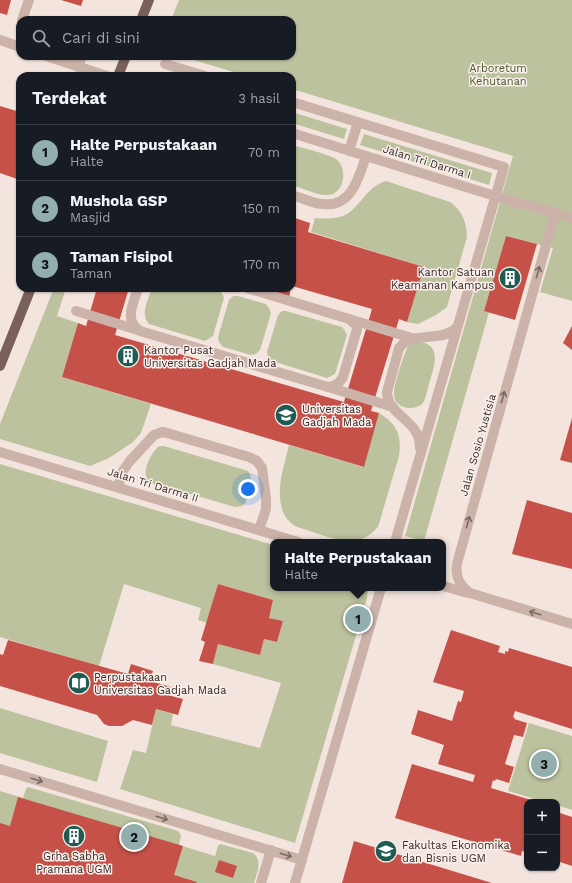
<!DOCTYPE html>
<html lang="id">
<meta charset="utf-8">
<style>
body{margin:0;font-family:"Work Sans",sans-serif;background:#242831;color:#f1f3f6}
.controls{position:absolute;right:12px;bottom:12px;display:grid;overflow:hidden;border-radius:8px;box-shadow:0 1px 3px #0004}
.controls button{width:36px;height:36px;display:grid;place-items:center;padding:0;border:0;border-bottom:1px solid #363941;background:#171b24;color:#f1f3f6;font:20px sans-serif}
.you{position:absolute;left:248px;top:489px;width:14px;height:14px;margin:-10px;border:3px solid #fff;border-radius:50%;background:#1a73e8;box-shadow:0 0 0 6px #1a73e833}
.badge{display:grid;place-items:center;width:26px;height:26px;border-radius:50%;background:#92aead;color:#111;font-size:13px;font-weight:700}
.pin{position:absolute;translate:-50% -50%;border:2px solid #fff;box-shadow:0 1px 4px #0006}
.popup{position:absolute;left:270px;top:539px;width:176px;height:52px;box-sizing:border-box;display:grid;place-content:center;border-radius:8px;background:#171b24;filter:drop-shadow(0 1px 3px #0005);font-size:13px;white-space:nowrap;color:#9ea1a6}
.popup b{font-size:15px;color:#f1f3f6}
.popup::after{content:'';position:absolute;left:50%;top:100%;margin-left:-8px;border:8px solid transparent;border-top-color:#171b24}
.list{margin:0;padding:0;list-style:none}
h2{display:flex;justify-content:space-between;align-items:center;height:52px;margin:0;padding:0 16px;font-size:17px}
h2 small{font-size:13px;font-weight:400;color:#9ea1a6}
.list li{display:grid;grid-template-columns:26px 1fr auto;gap:12px;align-items:center;box-sizing:border-box;height:56px;padding:0 16px;border-top:1px solid #363941}
.list b{display:block;font-size:15px;white-space:nowrap}
.list p{margin:0;font-size:13px;white-space:nowrap;color:#9ea1a6}
.list em{font-size:13px;font-style:normal;color:#9ea1a6}
.icon{flex:none;width:22px;height:22px;fill:none;stroke:currentColor;stroke-width:2;stroke-linecap:round;stroke-linejoin:round}
.map{position:relative;flex:none;width:572px;height:883px;overflow:hidden}
.search{position:absolute;background:#171b24;box-shadow:0 1px 3px #0004;left:16px;top:16px;width:280px;height:44px;display:flex;align-items:center;gap:10px;box-sizing:border-box;padding:0 14px;border-radius:12px;color:#9ea1a6;font-size:15px}
.panel{position:absolute;background:#171b24;box-shadow:0 1px 3px #0004;left:16px;top:72px;width:280px;height:220px;border-radius:12px}
.map>svg:first-child{display:block}
.green{fill:#bcc29e}
.building{fill:#c55149}
.lines{fill:none;stroke-linecap:round;stroke-linejoin:round}
.minor{stroke:#cbb3aa;stroke-width:10}
.major{stroke:#7a605b;stroke-width:10}
.oneway{stroke:#7a6863}
.labels{text-anchor:middle;dominant-baseline:central;stroke-width:3;stroke-linejoin:round;paint-order:stroke}
.park-label{font-size:11px;fill:#4f572d;stroke:#faf0eb}
.street-label{font-size:11px;fill:#382b29;stroke:#faf0eb}
.poi-label{font-size:11px;fill:#382b29;stroke:#faf0eb;text-anchor:start}
</style>
<div class="map">
<svg width="572" height="883" viewBox="0 0 572 883">
<rect width="100%" height="100%" fill="#f3e5de"/>
<g class="green">
<polygon points="179,0 572,0 572,301 540,292 553,248 506,236 484,311 489,312 424,541 405,536 513,156 292,89 292,76 247,76 180,56 292,56 292,20 171,20"/>
<polygon points="292,112 347,129 344,139 292,123"/>
<polygon points="364,134 492,173 489,185 360,145"/>
<path d="M292,145c8,2 39,10 44,14 13,10 8,38 -11,36 -11,-1 -23,-7 -33,-10z"/>
<path d="M386,181l64,21c12,8 17,21 17,35l-20,70 -11,8 -18,9 -11,-2 17,-55 -113,-35 4,-14c10,1 23,1 32,-4 14,-9 21,-28 39,-33z"/>
<polygon points="54,288 66,288 57,316 78,323 62,377 151,404 141,433 133,442 109,458 90,466 0,439 0,424"/>
<path d="M152,288h61c6,2 9,3 11,10l-11,38 -8,5 -56,-17c-9,-10 -1,-24 3,-36z"/>
<polygon points="233,296 238,296 266,304 269,308 271,313 260,350 256,354 251,355 223,347 219,342 218,337 229,300"/>
<polygon points="282,311 286,311 342,327 345,331 347,335 335,374 327,378 272,361 268,357 267,352 278,315"/>
<path d="M419,342c25,2 14,28 10,42 -2,6 -3,16 -7,20 -6,5 -14,5 -21,2 -5,-3 -7,-7 -7,-13 -1,-5 11,-43 14,-46 3,-3 7,-4 11,-5z"/>
<path d="M379,413c18,11 23,22 20,43l-21,71c-5,5 -10,10 -17,12 -18,5 -35,-3 -52,-8 -4,-2 -10,-3 -14,-5 -5,-3 -10,-9 -12,-14 -8,-22 1,-45 6,-67l74,22z"/>
<path d="M160,446h4l84,25c7,7 0,24 -3,33l-3,2 -7,1 -83,-24c-3,-2 -6,-4 -6,-8 -2,-8 7,-26 14,-29z"/>
<polygon points="0,464 273,545 273,588 368,588 367,598 295,843 120,789 133,750 146,753 156,709 173,714 171,725 260,748 281,683 213,664 218,644 260,655 264,639 277,642 283,621 269,618 273,600 218,584 207,623 198,620 201,608 124,584 99,666 0,637"/>
<polygon points="0,708 108,741 97,782 0,753"/>
<polygon points="529,723 572,736 572,810 557,805 557,802 545,802 508,791"/>
<path d="M28,787l150,44 3,4 -2,10 36,11 3,-10 2,-2 33,9c10,8 4,20 1,30h-254v-92l23,7 3,-9z"/>
</g>
<g class="building">
<polygon points="0,0 11,0 7,15 0,13"/>
<polygon points="61,0 83,0 81,6"/>
<polygon points="0,106 20,112 20,180 0,173"/>
<polygon points="292,217 310,223 308,232 424,267 407,322 399,319 371,411 379,413 364,467 62,377 78,323 86,326 97,288 129,288 115,335 344,402 372,309 292,286"/>
<polygon points="506,236 537,244 515,320 484,311"/>
<polygon points="259,288 291,288 289,298"/>
<polygon points="572,326 572,350 563,343"/>
<polygon points="572,418 572,463 560,460"/>
<polygon points="527,500 572,513 572,569 512,554"/>
<polygon points="218,584 273,600 269,618 283,621 277,642 264,639 260,655 218,644 213,664 199,661 205,642 201,640"/>
<polygon points="451,630 500,646 498,652 505,654 505,651 508,652 509,648 572,667 572,729 515,711 513,717 515,718 514,719 527,723 523,737 514,735 505,764 514,767 509,783 496,779 495,781 493,780 491,788 538,802 527,802 527,852 522,851 521,856 395,818 412,764 473,782 475,775 438,764 444,745 411,734 418,710 452,721 458,701 461,702 464,691 433,682"/>
<polygon points="8,640 128,674 131,664 153,671 150,681 171,687 168,695 183,699 178,715 156,709 152,725 133,720 122,726 109,726 104,724 97,715 0,686 0,654 3,655"/>
<polygon points="18,797 183,846 174,875 197,882 196,883 0,883 0,823 10,826"/>
<polygon points="557,812 572,817 572,866 557,861"/>
<polygon points="354,841 492,883 342,883"/>
<polygon points="219,860 237,866 233,878 215,872"/>
</g>
<g class="lines">
<g class="minor">
<polyline points="22,20 29,0"/>
<polyline points="0,40 20,47"/>
<polyline points="46,56 107,76"/>
<polyline points="165,64 205,76"/>
<polyline points="78,67 82,56"/>
<polyline points="292,102 504,167 395,542"/>
<polyline points="292,133 495,196 572,218"/>
<polyline points="349,151 358,122"/>
<path d="M292,195c10,3 20,8 30,9 29,4 37,-26 44,-48"/>
<path d="M555,213l-97,347c-4,14 0,24 12,33l102,31"/>
<path d="M138,288c-4,15 -15,32 2,43l188,56c7,-1 11,-3 15,-10l14,-48 -1,-4 -7,-6"/>
<polyline points="247,288 415,339"/>
<polyline points="76,311 138,330"/>
<polyline points="328,387 393,407"/>
<path d="M420,448c1,-28 -32,-31 -33,-56l12,-44 4,-4 8,-5 32,-4 10,-4 4,-4"/>
<polyline points="0,452 298,542"/>
<polyline points="118,487 123,471 129,462 154,435 162,432 167,433 249,457 257,461 262,468 266,498 266,509 259,530"/>
<polyline points="443,586 468,593"/>
<polyline points="0,769 302,860"/>
<polyline points="261,883 271,850"/>
<polyline points="295,883 381,588"/>
</g>
<g class="major">
<polyline points="141,20 149,0"/>
<polyline points="118,76 126,56"/>
<polyline points="0,366 31,288"/>
</g>
</g>
<defs><path id="oneway-shaft" d="M-6 0H5M1.5-3L5.5 0L1.5 3" fill="none" stroke-width="1.6" stroke-linecap="round" stroke-linejoin="round"/></defs>
<g class="oneway">
<use href="#oneway-shaft" transform="translate(538 272) rotate(-74)"/>
<use href="#oneway-shaft" transform="translate(503 397) rotate(-74)"/>
<use href="#oneway-shaft" transform="translate(468 522) rotate(-74)"/>
<use href="#oneway-shaft" transform="translate(535 613) rotate(-163)"/>
<use href="#oneway-shaft" transform="translate(37 780) rotate(17)"/>
<use href="#oneway-shaft" transform="translate(162 818) rotate(17)"/>
<use href="#oneway-shaft" transform="translate(286 855) rotate(17)"/>
</g>
<defs>
<g id="building-disc" transform="scale(1.15)"><circle r="9.5" fill="#1f5a53" stroke="#faf0eb"/><path d="M-4-6H4V6H1V3H-1V6H-4ZM-2.5-4.3h1.7v1.8h-1.7ZM.8-4.3h1.7v1.8H.8ZM-2.5-1h1.7V.8h-1.7ZM.8-1h1.7V.8H.8Z" fill="#fff"/></g>
<g id="university-disc" transform="scale(1.15)"><circle r="9.5" fill="#1f5a53" stroke="#faf0eb"/><path d="M0-5L7-2L0 1L-7-2ZM-4 1L0 2.5L4 1V4Q0 6-4 4Z" fill="#fff"/></g>
<g id="library-disc" transform="scale(1.15)"><circle r="9.5" fill="#1f5a53" stroke="#faf0eb"/><path d="M-6-4Q-3-5.5-.7-3.5V5Q-3 3-6 4ZM6-4Q3-5.5 .7-3.5V5Q3 3 6 4Z" fill="#fff"/></g>
</defs>
<g fill-rule="evenodd">
<use href="#building-disc" x="510" y="278"/>
<use href="#building-disc" x="128" y="356"/>
<use href="#university-disc" x="286" y="415"/>
<use href="#library-disc" x="79" y="683"/>
<use href="#building-disc" x="74" y="836"/>
<use href="#university-disc" x="386" y="851"/>
</g>
<g class="labels">
<g class="park-label">
<text x="498" y="68">Arboretum<tspan x="498" dy="13">Kehutanan</tspan></text>
</g>
<g class="street-label">
<text transform="translate(427 162) rotate(17)">Jalan Tri Darma I</text>
<text transform="translate(478 445) rotate(-74)">Jalan Sosio Yustisia</text>
<text transform="translate(153 485) rotate(17)">Jalan Tri Darma II</text>
</g>
<g class="poi-label">
<text x="494" y="272" text-anchor="end">Kantor Satuan<tspan x="494" dy="13">Keamanan Kampus</tspan></text>
<text x="144" y="350">Kantor Pusat<tspan x="144" dy="13">Universitas Gadjah Mada</tspan></text>
<text x="302" y="409">Universitas<tspan x="302" dy="13">Gadjah Mada</tspan></text>
<text x="94" y="677">Perpustakaan<tspan x="94" dy="13">Universitas Gadjah Mada</tspan></text>
<text x="402" y="845">Fakultas Ekonomika<tspan x="402" dy="13">dan Bisnis UGM</tspan></text>
<text x="74" y="856" text-anchor="middle">Grha Sabha<tspan x="74" dy="13">Pramana UGM</tspan></text>
</g>
</g>
</svg>
<div class="controls">
<button>+</button>
<button>−</button>
</div>
<div class="you"></div>
<div class="pin badge" style="left:358px;top:619px">1</div>
<div class="popup"><b>Halte Perpustakaan</b>Halte</div>
<div class="pin badge" style="left:134px;top:837px">2</div>
<div class="pin badge" style="left:544px;top:764px">3</div>
<div class="search"><svg class="icon" aria-label="search" viewBox="0 0 24 24"><circle cx="10" cy="10" r="6"/><path d="M15 15l6 6"/></svg>Cari di sini</div>
<section class="panel">
<h2>Terdekat<small>3 hasil</small></h2>
<ul class="list">
<li><span class="badge">1</span><div><b>Halte Perpustakaan</b><p>Halte</p></div><em>70 m</em></li>
<li><span class="badge">2</span><div><b>Mushola GSP</b><p>Masjid</p></div><em>150 m</em></li>
<li><span class="badge">3</span><div><b>Taman Fisipol</b><p>Taman</p></div><em>170 m</em></li>
</ul>
</section>
</div>
